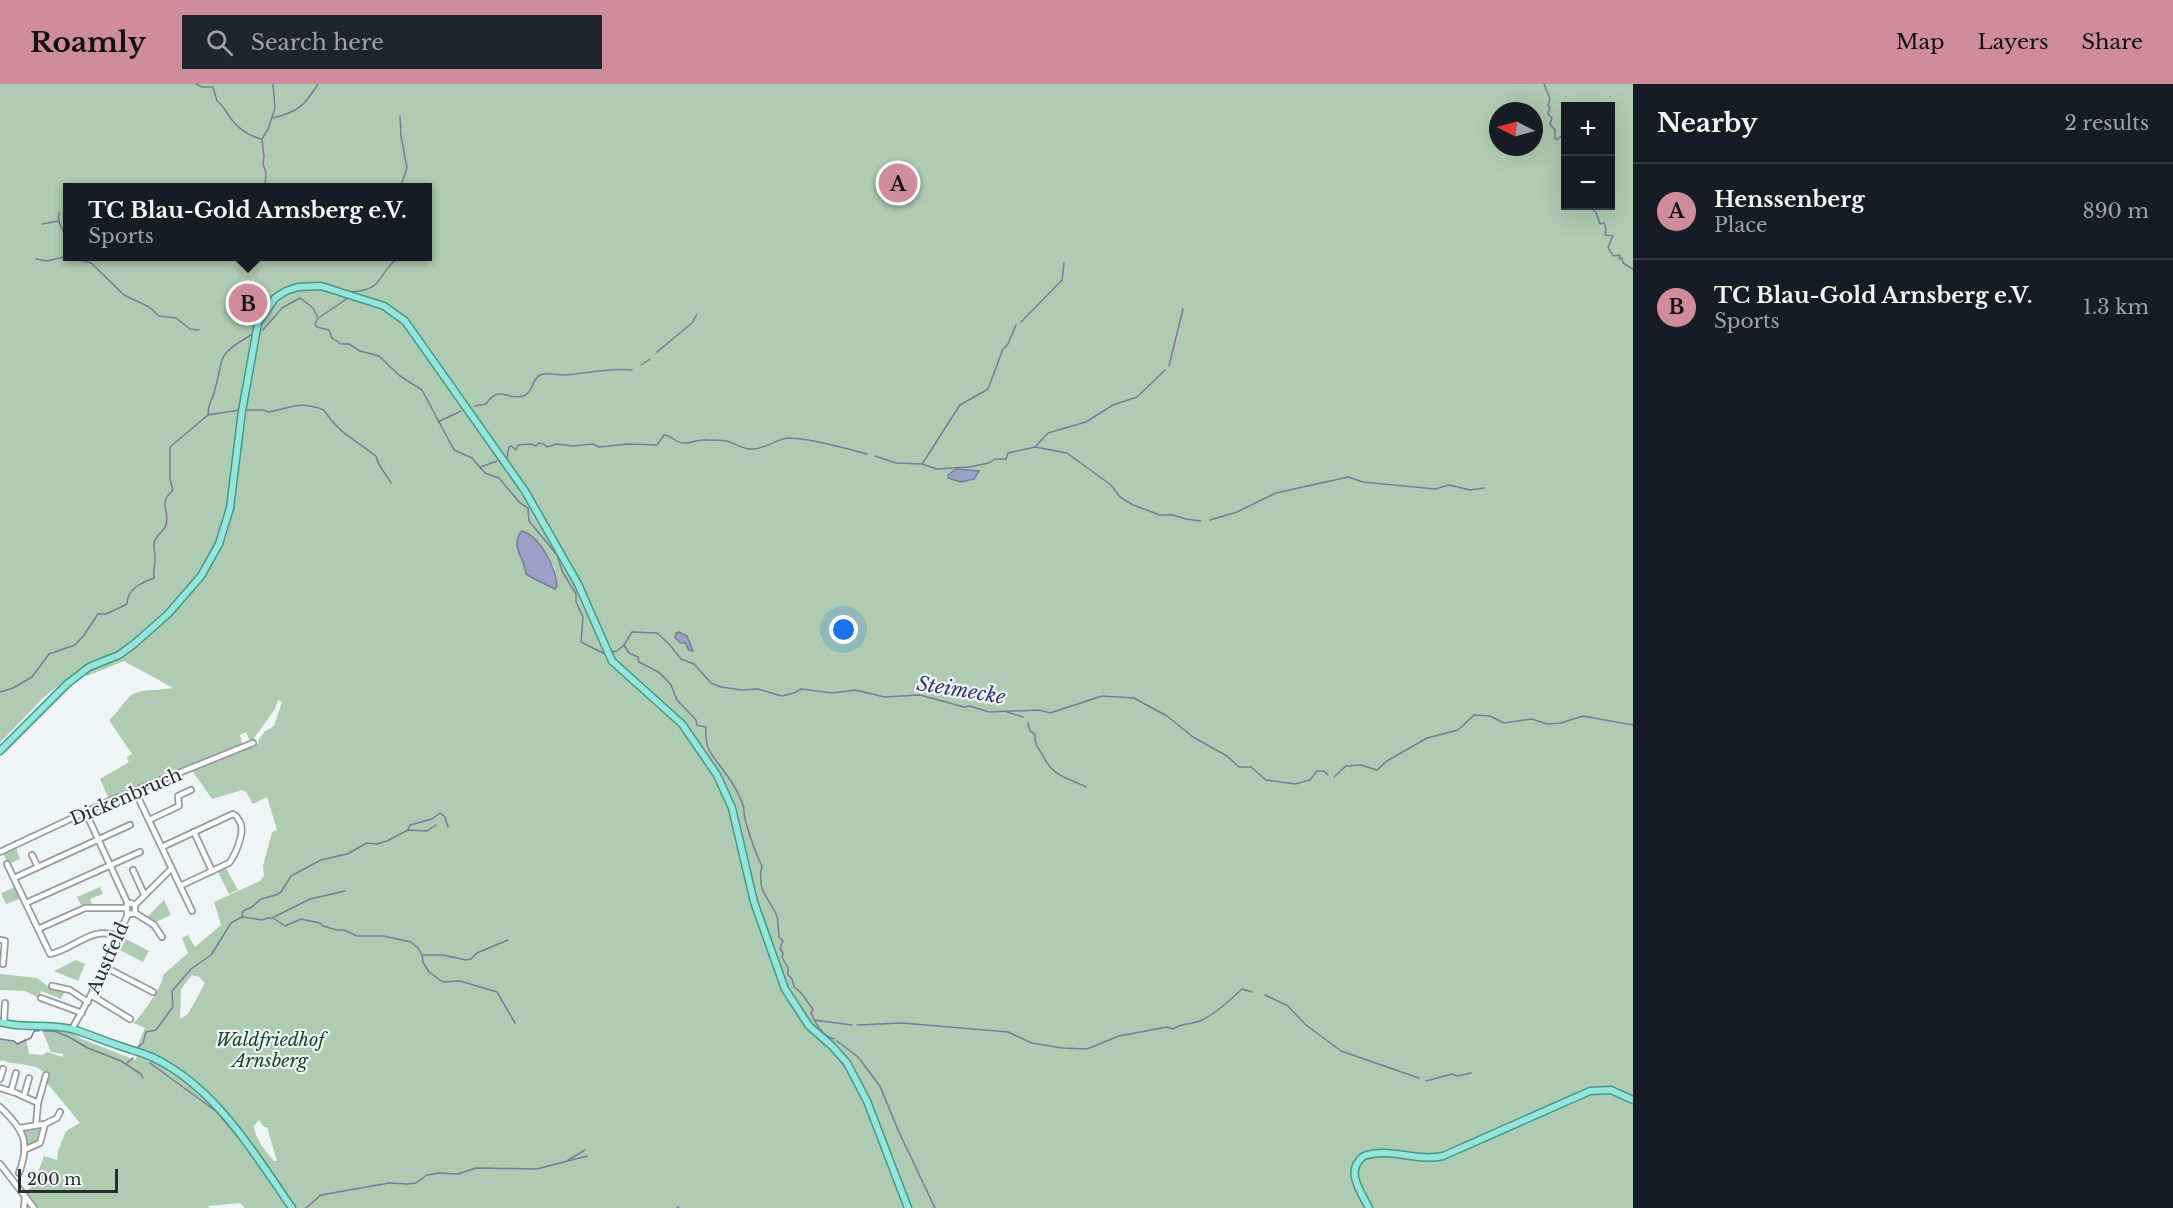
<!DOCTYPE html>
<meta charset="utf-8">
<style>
body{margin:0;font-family:"Libre Baskerville",serif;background:#20242c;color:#f1f3f6}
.controls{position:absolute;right:18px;top:18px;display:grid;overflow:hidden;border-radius:0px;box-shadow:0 6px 24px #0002}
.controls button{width:54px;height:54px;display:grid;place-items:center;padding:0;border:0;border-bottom:2px solid #363941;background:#171b24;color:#f1f3f6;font:30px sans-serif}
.compass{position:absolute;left:1489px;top:18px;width:54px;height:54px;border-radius:50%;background:#171b24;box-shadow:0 6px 24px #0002;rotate:276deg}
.scale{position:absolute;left:18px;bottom:15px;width:100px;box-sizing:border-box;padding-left:6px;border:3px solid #2a2c2d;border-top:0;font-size:16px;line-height:21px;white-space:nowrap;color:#2a2c2d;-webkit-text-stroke:4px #eff5f7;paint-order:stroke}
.you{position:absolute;left:844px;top:546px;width:21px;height:21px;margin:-15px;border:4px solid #fff;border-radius:50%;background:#1a73e8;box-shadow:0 0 0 9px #1a73e833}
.badge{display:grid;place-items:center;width:39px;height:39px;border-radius:50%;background:#cf8c9b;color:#111;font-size:20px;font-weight:700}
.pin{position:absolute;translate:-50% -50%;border:3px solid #fff;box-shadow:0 2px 6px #0006}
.popup{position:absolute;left:63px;top:99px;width:369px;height:78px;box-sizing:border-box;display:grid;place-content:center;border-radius:0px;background:#171b24;filter:drop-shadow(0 2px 4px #0005);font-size:20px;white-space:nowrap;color:#9ea1a6}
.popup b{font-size:22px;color:#f1f3f6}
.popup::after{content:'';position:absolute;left:50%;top:100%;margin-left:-12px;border:12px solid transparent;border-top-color:#171b24}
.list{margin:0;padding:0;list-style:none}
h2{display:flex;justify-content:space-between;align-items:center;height:78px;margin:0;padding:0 24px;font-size:26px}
h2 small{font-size:20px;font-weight:400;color:#9ea1a6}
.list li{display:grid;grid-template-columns:39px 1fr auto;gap:18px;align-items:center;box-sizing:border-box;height:96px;padding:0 24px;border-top:2px solid #363941}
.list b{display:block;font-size:22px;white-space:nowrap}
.list p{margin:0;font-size:20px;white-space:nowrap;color:#9ea1a6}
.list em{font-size:20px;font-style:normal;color:#9ea1a6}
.icon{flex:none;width:33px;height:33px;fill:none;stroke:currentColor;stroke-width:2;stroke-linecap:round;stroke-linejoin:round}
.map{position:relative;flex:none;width:1633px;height:1124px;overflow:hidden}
header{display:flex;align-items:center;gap:36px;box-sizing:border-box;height:84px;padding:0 30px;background:#cf8c9b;color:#111}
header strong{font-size:28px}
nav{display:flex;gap:33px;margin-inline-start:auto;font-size:21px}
.search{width:420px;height:54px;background:#20242c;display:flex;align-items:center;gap:15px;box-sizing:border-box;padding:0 21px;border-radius:0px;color:#9ea1a6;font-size:22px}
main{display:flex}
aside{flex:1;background:#171b24}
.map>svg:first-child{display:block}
.green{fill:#afcbb2;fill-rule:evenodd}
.water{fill:#9da0c6;stroke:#7a7d98;stroke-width:1.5}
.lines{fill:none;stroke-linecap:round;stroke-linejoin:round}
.stream{stroke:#7a7d98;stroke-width:1.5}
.minor-casing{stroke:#979d9f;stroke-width:8}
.major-casing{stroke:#43998d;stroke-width:9}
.minor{stroke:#fff;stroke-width:4.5}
.major{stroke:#96e5da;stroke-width:6}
.labels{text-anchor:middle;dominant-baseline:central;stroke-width:4.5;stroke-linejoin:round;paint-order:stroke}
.street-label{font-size:18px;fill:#2a2c2d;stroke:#eff5f7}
.park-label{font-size:18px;font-style:italic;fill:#154923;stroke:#eff5f7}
.water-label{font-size:20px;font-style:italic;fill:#363769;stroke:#eff5f7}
</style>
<header>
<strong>Roamly</strong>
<div class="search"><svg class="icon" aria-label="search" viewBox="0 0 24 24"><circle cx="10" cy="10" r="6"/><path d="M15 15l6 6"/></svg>Search here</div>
<nav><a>Map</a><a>Layers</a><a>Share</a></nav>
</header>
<main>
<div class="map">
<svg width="1633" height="1124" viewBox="0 0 1633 1124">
<rect width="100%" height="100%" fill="#eff5f7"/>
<g class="green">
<path d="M0,0h1633v1124h-1388l-5,-5 -32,3 1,2h-175l-8,-17 7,-5 11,-30 13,4 1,-9 8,-20 14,-8 -33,-40v-10c-3,-1 -6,-3 -9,-5 -10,-4 -26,-4 -37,-8l-1,2v-24l18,5 8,-5 3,16 13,1 5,-3 16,5v-3l-12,-2 -9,-22 2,-3 27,5 11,7 53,21 3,-5 -1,-8 8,-19 -12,-5c9,-7 30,-37 30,-48l25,-22 -6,-15 6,-3 7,12 26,-22 -7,-23 46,-21 4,-5 -1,-10 9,-34 5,-2 -10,-33 -14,7 -7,-12 -4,-2 -30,9 -21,-30 68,-26 -1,-2 7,-10 9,-5 8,-24 -4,-2 -3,9 -23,32h-2l-4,-9 -6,3 2,8 -3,4 -130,52 -9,-20 31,-18 -3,1 -1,-5 5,-3 -23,-34c9,-7 16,-21 24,-26 12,-6 28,-3 40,-6l-49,-27 -37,15 -7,-7 -37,29 -43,45zM1566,22h44v100h-44zM1498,27h36v36h-36zM68,104h360v68h-171l-1,6 -3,1 1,-7h-186zM304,200c22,-1 70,11 88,24 5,3 9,9 14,13l133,191 -135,-189 -21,-16 -67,-20 -23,3 -17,9 -17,24 -1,-4c9,-18 25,-32 46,-35zM533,454l22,30 -7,18c-4,-1 -17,-9 -22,-12l-1,-8zM192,891l7,2 6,6 -17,31 -8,5 1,-30zM259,1036l5,7h3l10,34h-3c-8,-10 -19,-22 -20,-35z"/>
<polygon points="16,764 20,775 9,780 3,770"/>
<polygon points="226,784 238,806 229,810 218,788"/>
<polygon points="16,803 22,814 6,820 1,809"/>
<polygon points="100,803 103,810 90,815 93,823 82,823 77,813"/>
<polygon points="164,816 171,831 153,839 146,834"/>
<polygon points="126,855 149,867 143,878 120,866"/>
<polygon points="76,876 85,880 78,897 54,887"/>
<polygon points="0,890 37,894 49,903 65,907 61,915 41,907 39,914 25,907 0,906"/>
<polygon points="39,1042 42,1042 40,1057 28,1062 24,1046 40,1045"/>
</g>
<g class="water">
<polygon points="956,385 979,387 974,395 961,398 948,394 948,391"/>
<path d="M522,447c18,5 34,37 35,55l-2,3c-11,-5 -19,-9 -29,-15 -1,-15 -17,-29 -4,-43z"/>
<polygon points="679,548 687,552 693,567 689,566 685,559 681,559 675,554 676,549"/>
</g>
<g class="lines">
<g class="stream">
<path d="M196,0l6,3h11l4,14c8,6 9,12 15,19 7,9 18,16 29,19"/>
<polyline points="1544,0 1550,15 1548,21 1550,24 1548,30 1552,34 1550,40 1555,46 1555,54 1557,56 1561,52 1563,58 1566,58"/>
<polyline points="400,32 401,52 407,84 400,104"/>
<path d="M273,34c25,-6 32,-13 45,-34"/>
<polyline points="265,104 266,89 263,80 264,73 262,55 268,45 275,24 273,0"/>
<polyline points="1587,122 1596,128 1600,140 1604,139 1606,145 1605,151 1613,152 1608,163 1613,172 1620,171 1619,175 1622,174 1623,179 1633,185"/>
<path d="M59,129c-3,11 7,19 9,29"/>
<polyline points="42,140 59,137"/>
<polyline points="75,172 77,175 91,179 124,211 149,223 159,232 176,234 190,245 199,246"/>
<polyline points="36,175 47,177 68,172"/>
<path d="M351,208c33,-3 25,-14 44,-32v-4"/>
<polyline points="320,233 348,214"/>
<polyline points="1021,238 1062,196 1064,179"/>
<polyline points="263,246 282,224 300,214 313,224 318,234 315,240 317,243 329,246 332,254 341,260 349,260 360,267 379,272 400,292 422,306 454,366 472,374 485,389 499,394 520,419 528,424 529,437 557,471 562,487 576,510 576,518 583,533 581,558 605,570"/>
<polyline points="657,268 692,239 697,230"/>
<polyline points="641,281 650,275"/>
<polyline points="1169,282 1183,225"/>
<path d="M475,322l11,-2c14,-20 21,-3 37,-8 11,-4 8,-16 17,-21 5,-3 16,0 23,0 23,-1 46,-8 69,-5"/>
<path d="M244,326h19l6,2c22,-5 31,-11 55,-2 14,23 32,30 52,46 2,11 10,17 15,27"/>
<polyline points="208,331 239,326"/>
<polyline points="438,338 461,327"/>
<polyline points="1035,363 1048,349 1086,338 1113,321 1137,313 1165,286"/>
<polyline points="875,372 896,379 922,380 937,385 969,383 989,379 995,375 1006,375 1008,369 1035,363 1067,369 1111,401 1120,413 1133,421 1160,431 1173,431 1186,435 1201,437"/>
<path d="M507,374l2,-11 2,-1 5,4 2,-5 13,-1 5,2 3,-3 5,1 3,3 10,-3 16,2 20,-2 6,3 29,-3 29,1 7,-10c9,1 12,9 21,8 6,0 12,-3 18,-3 6,0 17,0 23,1 9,2 16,8 25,8 14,1 25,-11 39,-11 23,1 55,10 77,16"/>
<polyline points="922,380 960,321 988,305 1003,265 1008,260 1016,241"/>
<polyline points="481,383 497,377"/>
<polyline points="1210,436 1237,428 1276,409 1348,393 1363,398 1435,405 1449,401 1470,406 1484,404"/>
<polyline points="624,561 632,548 657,549 669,560 681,575 694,580 711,599 721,603 742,606 758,605 782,612 794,609 801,605 833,609 855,606 885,613 920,611 964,623 970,622 989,628 1039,626 1050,629 1102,612 1134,614 1167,632 1193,653 1227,672 1239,683 1251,683 1266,696 1295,700 1310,696 1317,687 1324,687 1328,691"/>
<path d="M611,568l6,-1 7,-6 5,8 9,4 1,5 21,11 11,12 6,15 19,20 1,5 9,2c-2,25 8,29 20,47 8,10 14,22 18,34 -2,9 13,49 18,58 -5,25 4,27 14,48 3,6 2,16 3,23l4,4 -3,7 3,5 -1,4 6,11v7l4,4 2,8c8,4 13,15 19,22l-2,4c5,11 11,23 23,26"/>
<path d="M0,608l13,-4 19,-11 17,-23 26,-9 9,-10 14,-21h8l21,-10c0,-15 14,-21 27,-26 -1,-7 1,-12 1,-19 1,-7 -3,-12 0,-19 3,-6 9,-9 11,-15 4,-19 -9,-19 7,-35l-3,-10v-33l38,-32c0,-12 3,-12 6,-22 11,-38 1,-37 37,-58"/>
<polyline points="1007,628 1023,633"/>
<path d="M1028,639l2,8 5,3c-1,12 3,12 8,22 11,22 24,21 43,31"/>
<polyline points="1334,693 1346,682 1361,681 1377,686 1387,677 1427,654 1458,646 1474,631 1490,632 1504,639 1532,635 1547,640 1561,639 1583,632 1633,641"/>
<polyline points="408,746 410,741 432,735 440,729 445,733 448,743"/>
<polyline points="242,833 243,827 252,823 261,815 276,811 281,808 291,792 321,776 347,770 367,759 377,760 387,757 408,746 427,747 436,741"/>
<polyline points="274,833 310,815 345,807"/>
<polyline points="422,871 443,871 466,876 471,875 477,869 508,856"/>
<polyline points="1265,911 1288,922 1306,941 1341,967 1419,994"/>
<polyline points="173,923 172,907 191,885 211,871 231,839 242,833 262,836 268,834 273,834 285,842 301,835 320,839 323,842 337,846 344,846 357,852 383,852 411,858 418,864 422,871 423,878 429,888 443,898 460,897 497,908 515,939"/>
<polyline points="814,936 852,941"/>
<path d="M857,941l45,-2 106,9 24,11 30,5 25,1 32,-13 48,-9 6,2c10,-7 21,-4 31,-10 14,-7 27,-20 38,-30l10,3"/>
<polyline points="43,947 54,947 67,952 88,964 121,977 141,990 143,994"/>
<polyline points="0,955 14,957 17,960 31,954 34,947 39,947"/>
<polyline points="837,957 858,973 880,1002 898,1046 935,1124"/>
<polyline points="137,964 143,959 146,948 156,946 172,924"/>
<polyline points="127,979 133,974"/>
<polyline points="150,979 217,1028 242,1058"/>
<polyline points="1426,997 1452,990 1457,992 1471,989"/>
<polyline points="568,1076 585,1066"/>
<polyline points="306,1124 321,1111 389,1099 408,1100 416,1099 427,1091 439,1089 458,1090 476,1084 537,1085 587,1072"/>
<polyline points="677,1124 679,1123"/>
</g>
<g class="minor-casing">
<g id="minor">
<polyline points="135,707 192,827"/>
<polyline points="86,729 128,820"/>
<polyline points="149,736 179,722 178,712 191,706"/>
<polyline points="194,748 212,787"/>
<path d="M162,763l71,-33 3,2c1,1 5,7 5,9 3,9 -6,31 -12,38l-49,23"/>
<polyline points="0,768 109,717 253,659"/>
<polyline points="32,771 38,783"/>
<path d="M7,780l43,90c23,-4 42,-29 67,-18"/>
<polyline points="133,786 144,810"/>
<polyline points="14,794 130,741"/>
<polyline points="26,819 140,768"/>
<polyline points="135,821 171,785"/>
<polyline points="135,829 135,821 131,819 127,821 127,829 131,830 135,829 154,841 162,853"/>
<polyline points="38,845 85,824 125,824"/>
<polyline points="0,856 5,857 3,880"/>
<polyline points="103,882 153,908"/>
<polyline points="52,902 70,906 88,918"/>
<polyline points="91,911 130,935"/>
<polyline points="41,914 82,929"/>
<polyline points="4,939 5,919"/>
<polyline points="72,945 91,911 128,830"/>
<polyline points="0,995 3,985"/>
<polyline points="0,1004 16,1009 38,1019 46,991"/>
<polyline points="11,1007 16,989"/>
<polyline points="24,1012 29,994"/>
<path d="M0,1023c23,22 31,34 19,66"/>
<polyline points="36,1041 38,1019"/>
<polyline points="20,1044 45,1040 57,1034 60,1028"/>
<polyline points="26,1065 40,1059 45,1040"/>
<polyline points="0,1080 34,1124"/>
<polyline points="24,1124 25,1112"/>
</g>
</g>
<g class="major-casing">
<g id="major">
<polyline points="0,667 67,600 89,583 119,571 134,560 168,530 201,492 219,460 230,424 242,327 258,239 275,214 286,207 298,203 321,202 384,222 405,237 525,407 578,500 612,577 682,640 717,691 732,724 754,818 785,905 809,942 832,962 847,979 867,1017 908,1124"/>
<path d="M0,938c22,7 47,1 72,7 17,5 32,12 48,17 11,4 24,7 34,12 63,31 100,95 138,150"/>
<path d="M1369,1124c-8,-16 -25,-38 -5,-52 26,-9 52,6 79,0l147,-65 21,-1 22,10"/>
</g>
</g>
<use href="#minor" class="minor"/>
<use href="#major" class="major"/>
</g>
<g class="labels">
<g class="street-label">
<text transform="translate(126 713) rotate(-23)">Dickenbruch</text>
<text transform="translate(108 874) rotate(-66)">Austfeld</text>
</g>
<g class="park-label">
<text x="270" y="956">Waldfriedhof<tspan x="270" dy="21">Arnsberg</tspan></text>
</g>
<g class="water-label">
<text transform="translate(961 606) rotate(9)">Steimecke</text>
</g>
</g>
</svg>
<div class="controls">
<button>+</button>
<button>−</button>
</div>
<svg class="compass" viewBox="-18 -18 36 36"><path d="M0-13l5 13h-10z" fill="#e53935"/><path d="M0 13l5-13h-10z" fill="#9ea1a6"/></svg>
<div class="scale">200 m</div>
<div class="you"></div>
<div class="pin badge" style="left:898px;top:99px">A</div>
<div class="pin badge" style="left:248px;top:219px">B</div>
<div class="popup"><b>TC Blau-Gold Arnsberg e.V.</b>Sports</div>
</div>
<aside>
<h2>Nearby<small>2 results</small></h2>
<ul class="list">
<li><span class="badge">A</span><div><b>Henssenberg</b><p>Place</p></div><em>890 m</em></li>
<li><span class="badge">B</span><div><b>TC Blau-Gold Arnsberg e.V.</b><p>Sports</p></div><em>1.3 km</em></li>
</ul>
</aside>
</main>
